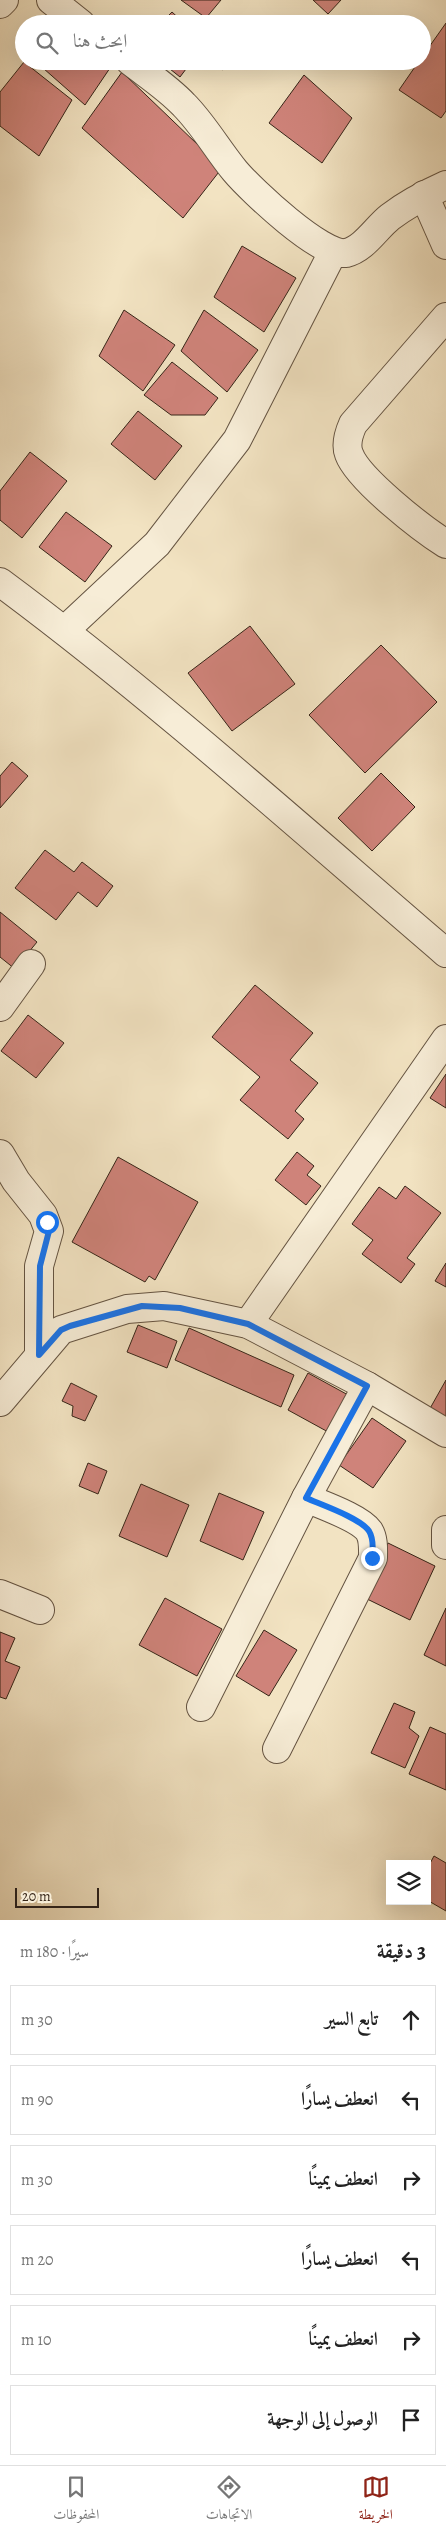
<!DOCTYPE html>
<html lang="ar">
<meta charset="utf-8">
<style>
body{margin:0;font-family:Alegreya,Amiri,serif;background:#f6f6f6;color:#222;direction:rtl}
.controls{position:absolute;right:15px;bottom:15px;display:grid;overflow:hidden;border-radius:0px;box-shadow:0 5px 20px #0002}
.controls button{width:45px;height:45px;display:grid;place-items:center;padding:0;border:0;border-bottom:1px solid #e0e0e0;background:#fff;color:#222;font:25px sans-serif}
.scale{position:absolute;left:15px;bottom:12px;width:84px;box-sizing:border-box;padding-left:5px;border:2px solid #362518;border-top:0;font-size:14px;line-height:18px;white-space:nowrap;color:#362518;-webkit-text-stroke:4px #f7edd7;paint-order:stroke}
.stop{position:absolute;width:15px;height:15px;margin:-11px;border:4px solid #1a73e8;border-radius:50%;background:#fff}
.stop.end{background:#1a73e8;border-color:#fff;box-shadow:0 1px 5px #0008}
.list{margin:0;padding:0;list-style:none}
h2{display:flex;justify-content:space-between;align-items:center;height:65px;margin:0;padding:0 20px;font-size:21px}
h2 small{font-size:16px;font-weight:400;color:#767676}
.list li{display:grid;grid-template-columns:32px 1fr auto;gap:15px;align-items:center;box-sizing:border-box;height:70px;margin:0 10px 10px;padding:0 10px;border:1px solid #e0e0e0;border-radius:0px}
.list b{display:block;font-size:19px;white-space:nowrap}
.list em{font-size:16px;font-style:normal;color:#767676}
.icon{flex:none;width:28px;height:28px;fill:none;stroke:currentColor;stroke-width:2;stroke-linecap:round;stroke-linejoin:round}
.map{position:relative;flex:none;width:446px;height:1920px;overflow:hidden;direction:ltr}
.search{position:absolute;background:#fff;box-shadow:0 5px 20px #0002;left:15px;right:15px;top:15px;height:55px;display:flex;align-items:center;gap:12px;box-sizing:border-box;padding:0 18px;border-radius:28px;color:#767676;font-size:19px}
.sheet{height:545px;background:#fff}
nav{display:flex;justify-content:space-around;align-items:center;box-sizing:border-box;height:70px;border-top:1px solid #e0e0e0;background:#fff;font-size:14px;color:#767676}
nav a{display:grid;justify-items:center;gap:2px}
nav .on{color:#8f2418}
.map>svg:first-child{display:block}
.building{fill:#cf837a;stroke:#362518}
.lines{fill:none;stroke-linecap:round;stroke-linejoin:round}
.minor-casing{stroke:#655442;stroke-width:30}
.minor{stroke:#f7edd7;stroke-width:28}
.route{stroke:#1a73e8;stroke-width:6}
</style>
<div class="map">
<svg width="446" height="1920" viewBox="0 0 446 1920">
<rect width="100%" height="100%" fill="#f2e3c2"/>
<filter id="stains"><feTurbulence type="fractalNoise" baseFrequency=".004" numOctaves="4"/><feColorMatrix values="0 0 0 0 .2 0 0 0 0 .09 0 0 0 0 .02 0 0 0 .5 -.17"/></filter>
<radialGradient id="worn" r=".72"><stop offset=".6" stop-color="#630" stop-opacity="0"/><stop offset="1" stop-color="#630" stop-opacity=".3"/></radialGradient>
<g class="building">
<polygon points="181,0 221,0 206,18"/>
<polygon points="313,0 341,0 328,14"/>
<polygon points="172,12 185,24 160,24"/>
<polygon points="446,23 446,111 441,118 399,90 419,61 422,61 422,57"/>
<polygon points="35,61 100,61 110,68 85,105"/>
<polygon points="160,61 192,61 180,77"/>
<polygon points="211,61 229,61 223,70"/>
<polygon points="24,62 72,100 39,156 0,126 0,92"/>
<polygon points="122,72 222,168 183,218 82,128"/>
<polygon points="304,75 352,118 322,163 269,123"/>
<polygon points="242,246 296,278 264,332 214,297"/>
<polygon points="124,310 175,345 143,391 99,356"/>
<polygon points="204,310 258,350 227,392 181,351"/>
<polygon points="172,362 218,398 205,415 171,415 144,395"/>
<polygon points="138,411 182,446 155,480 111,444"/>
<polygon points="30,452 67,481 22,538 0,520 0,491"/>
<polygon points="66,512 112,546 85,582 39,547"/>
<polygon points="250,626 295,684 232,731 188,673"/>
<polygon points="381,645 437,702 365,773 309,715"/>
<polygon points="12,762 28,776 0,808 0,776"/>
<polygon points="381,773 415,807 372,851 338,818"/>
<polygon points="45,850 74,872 82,862 113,886 97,907 78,892 56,920 15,888"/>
<polygon points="0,912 37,942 15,969 0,957"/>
<polygon points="255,985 313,1033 290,1060 318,1083 295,1111 304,1119 288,1139 240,1100 260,1077 212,1037"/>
<polygon points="28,1015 64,1043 36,1078 1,1051"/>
<polygon points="446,1074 446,1108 430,1098"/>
<polygon points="297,1152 314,1166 307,1175 321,1186 306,1205 275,1180"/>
<polygon points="118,1157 198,1202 155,1280 149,1276 145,1282 72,1242"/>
<polygon points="405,1186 441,1213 407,1258 415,1264 401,1283 362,1254 373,1240 352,1224 379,1187 396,1199"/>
<polygon points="446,1263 446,1287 435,1281"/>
<polygon points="138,1325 177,1341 167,1368 127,1352"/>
<polygon points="189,1328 294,1375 281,1407 175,1360"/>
<polygon points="308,1373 350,1396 330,1433 288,1410"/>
<polygon points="446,1380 446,1422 428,1412"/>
<polygon points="71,1383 97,1396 85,1421 72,1416 73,1406 62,1401"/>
<polygon points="372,1418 406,1441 373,1488 339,1465"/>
<polygon points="88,1463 107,1471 98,1494 79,1486"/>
<polygon points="141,1484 189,1505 167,1557 119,1536"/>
<polygon points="219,1493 264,1512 243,1560 200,1541"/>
<polygon points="388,1543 435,1566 410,1620 363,1597"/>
<polygon points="165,1598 222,1629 197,1676 139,1645"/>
<polygon points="446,1608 446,1666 424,1655"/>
<polygon points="264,1630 297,1650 269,1696 236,1676"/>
<polygon points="0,1632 15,1638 5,1661 20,1667 6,1699 0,1697"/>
<polygon points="394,1703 415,1712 409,1728 419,1736 405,1768 371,1753"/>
<polygon points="430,1727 446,1734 446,1790 409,1774"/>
<polygon points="434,1856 446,1863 446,1911 427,1900 427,1869"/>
</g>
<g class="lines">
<g class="minor-casing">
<g id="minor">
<polyline points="51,0 81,24"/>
<polyline points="0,4 4,0"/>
<path d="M130,61c18,14 38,27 54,44 19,19 33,44 51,66 16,19 87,86 111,82 18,-4 30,-25 44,-36 17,-13 36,-23 56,-32"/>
<polyline points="424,195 446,245"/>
<path d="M446,317l-93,107c-4,9 -8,20 -4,30 9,25 73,75 97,90"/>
<path d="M0,582c155,115 299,245 446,371"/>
<polyline points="65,630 157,544 237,440 333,252"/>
<polyline points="0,1007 31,964"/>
<polyline points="0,1154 16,1181 43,1215 49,1231 39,1266 39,1355"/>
<polyline points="248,1324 446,1039"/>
<polyline points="0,1402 61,1330 127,1309 164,1306 248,1324 367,1386 446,1433"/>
<polyline points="446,1530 446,1545"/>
<polyline points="0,1594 40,1610"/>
<polyline points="201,1707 306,1498 367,1386"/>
<path d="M277,1749l96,-191c0,-8 1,-19 -4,-27 -9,-13 -47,-26 -63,-33"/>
</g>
</g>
<use href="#minor" class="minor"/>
</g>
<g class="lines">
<path class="route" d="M47,1222l2,9 -9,35 -1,89 22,-25 9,-4 72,-20 38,2 68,16 119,62 -61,112c16,7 54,20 63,33 5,8 4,19 3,27"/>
</g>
<rect width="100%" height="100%" filter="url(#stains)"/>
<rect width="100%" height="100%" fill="url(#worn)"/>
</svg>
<div class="controls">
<button><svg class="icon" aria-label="layers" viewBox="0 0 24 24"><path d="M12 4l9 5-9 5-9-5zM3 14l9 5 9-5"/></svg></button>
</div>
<div class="scale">20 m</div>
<div class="stop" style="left:47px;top:1222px"></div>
<div class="stop end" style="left:372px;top:1558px"></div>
<div class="search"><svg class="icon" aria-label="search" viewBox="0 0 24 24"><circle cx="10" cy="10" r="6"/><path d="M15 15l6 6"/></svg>ابحث هنا</div>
</div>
<section class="sheet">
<h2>3 دقيقة<small>سيرًا · 180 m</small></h2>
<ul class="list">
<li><svg class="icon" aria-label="ahead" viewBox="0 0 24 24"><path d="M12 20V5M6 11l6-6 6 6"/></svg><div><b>تابع السير</b></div><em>30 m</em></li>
<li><svg class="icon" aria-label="left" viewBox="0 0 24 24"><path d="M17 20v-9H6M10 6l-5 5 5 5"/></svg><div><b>انعطف يسارًا</b></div><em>90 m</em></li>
<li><svg class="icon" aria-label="right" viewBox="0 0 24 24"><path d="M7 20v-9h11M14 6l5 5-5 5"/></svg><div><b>انعطف يمينًا</b></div><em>30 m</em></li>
<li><svg class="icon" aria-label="left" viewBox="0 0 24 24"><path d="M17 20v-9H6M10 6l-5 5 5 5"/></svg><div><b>انعطف يسارًا</b></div><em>20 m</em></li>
<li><svg class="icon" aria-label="right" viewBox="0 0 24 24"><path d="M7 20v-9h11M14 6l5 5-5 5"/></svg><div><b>انعطف يمينًا</b></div><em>10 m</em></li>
<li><svg class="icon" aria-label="arrive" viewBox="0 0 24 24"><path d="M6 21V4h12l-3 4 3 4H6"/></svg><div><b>الوصول إلى الوجهة</b></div></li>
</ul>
</section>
<nav>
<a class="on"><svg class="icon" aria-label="map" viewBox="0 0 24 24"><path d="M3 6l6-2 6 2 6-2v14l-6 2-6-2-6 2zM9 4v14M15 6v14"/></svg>الخريطة</a>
<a><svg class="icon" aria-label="directions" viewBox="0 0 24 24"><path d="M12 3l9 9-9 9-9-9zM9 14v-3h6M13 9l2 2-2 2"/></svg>الاتجاهات</a>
<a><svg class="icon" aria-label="saved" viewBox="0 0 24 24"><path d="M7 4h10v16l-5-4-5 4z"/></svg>المحفوظات</a>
</nav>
